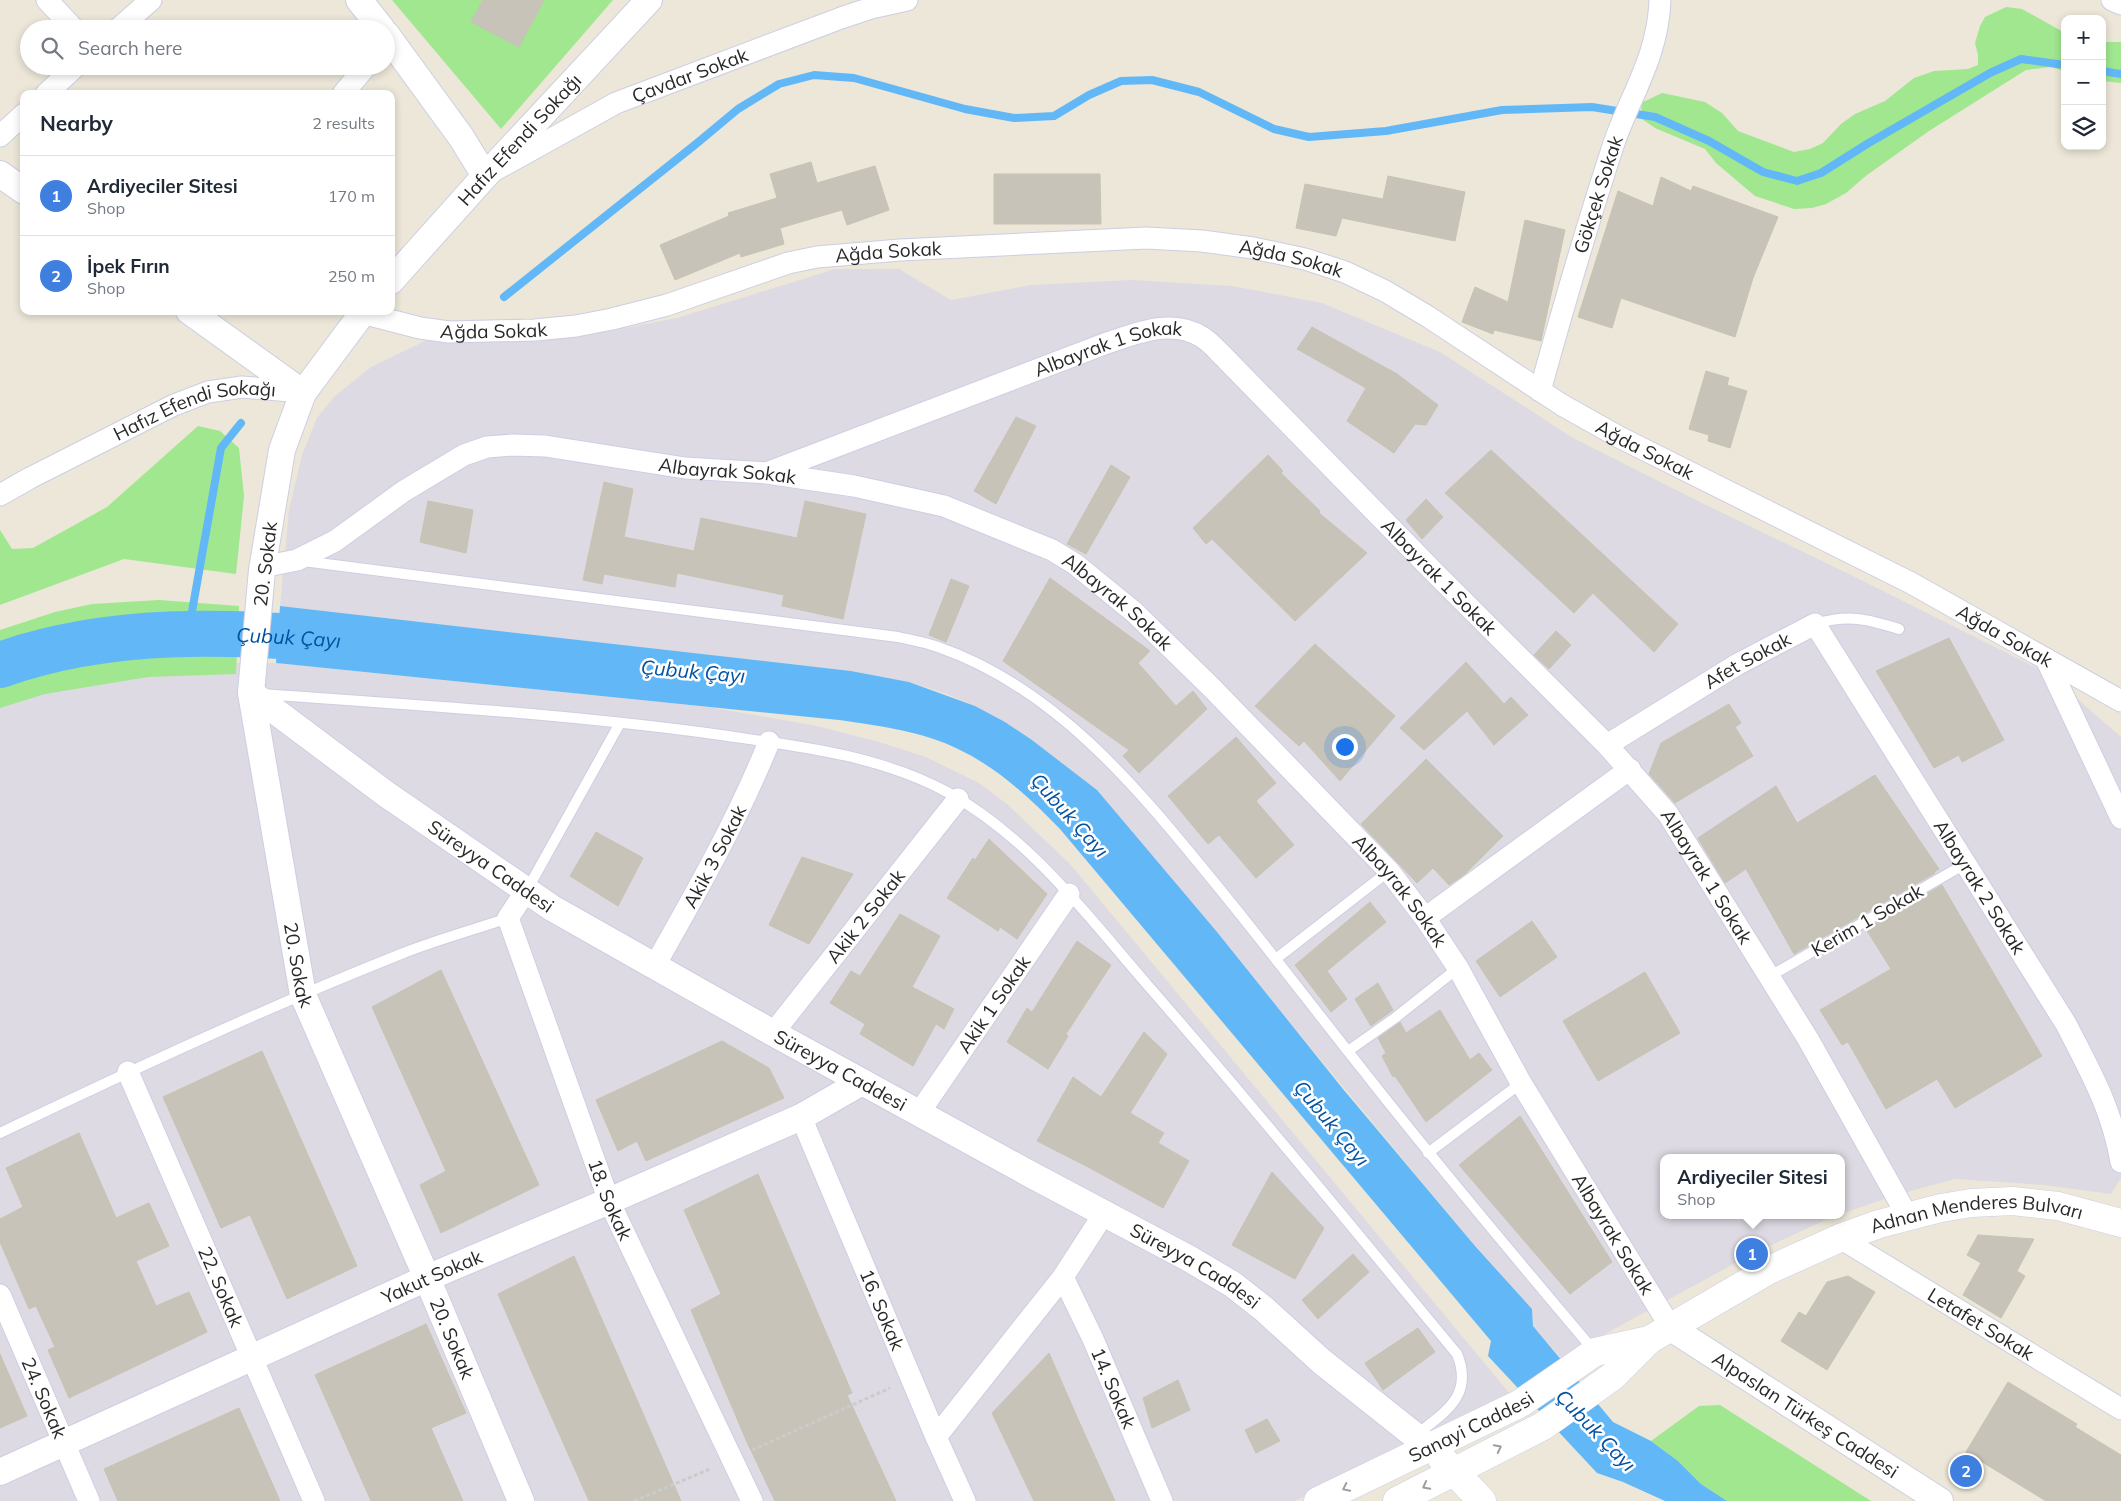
<!DOCTYPE html>
<meta charset="utf-8">
<style>
body{margin:0;font-family:Mulish,sans-serif;background:#f2f2f3;color:#1f2937}
.controls{position:absolute;right:15px;top:15px;display:grid;overflow:hidden;border-radius:10px;box-shadow:0 2px 8px #0003}
.controls button{width:45px;height:45px;display:grid;place-items:center;padding:0;border:0;border-bottom:1px solid #e0e1e3;background:#fff;color:#1f2937;font:25px sans-serif}
.you{position:absolute;left:1344px;top:746px;width:18px;height:18px;margin:-12px;border:4px solid #fff;border-radius:50%;background:#1a73e8;box-shadow:0 0 0 8px #1a73e833}
.badge{display:grid;place-items:center;width:32px;height:32px;border-radius:50%;background:#111827;color:#fff;font-size:16px;font-weight:700}
.pin{position:absolute;translate:-50% -50%;border:2px solid #fff;box-shadow:0 1px 5px #0006}
.popup{position:absolute;left:1660px;top:1154px;width:185px;height:65px;box-sizing:border-box;display:grid;place-content:center;border-radius:10px;background:#fff;filter:drop-shadow(0 1px 4px #0005);font-size:16px;white-space:nowrap;color:#747a83}
.popup b{font-size:19px;color:#1f2937}
.popup::after{content:'';position:absolute;left:50%;top:100%;margin-left:-10px;border:10px solid transparent;border-top-color:#fff}
.list{margin:0;padding:0;list-style:none}
h2{display:flex;justify-content:space-between;align-items:center;height:65px;margin:0;padding:0 20px;font-size:21px}
h2 small{font-size:16px;font-weight:400;color:#747a83}
.list li{display:grid;grid-template-columns:32px 1fr auto;gap:15px;align-items:center;box-sizing:border-box;height:80px;padding:0 20px;border-top:1px solid #e0e1e3}
.list b{display:block;font-size:19px;white-space:nowrap}
.list p{margin:0;font-size:16px;white-space:nowrap;color:#747a83}
.list em{font-size:16px;font-style:normal;color:#747a83}
.icon{flex:none;width:28px;height:28px;fill:none;stroke:currentColor;stroke-width:2;stroke-linecap:round;stroke-linejoin:round}
.map{position:relative;flex:none;width:2121px;height:1501px;overflow:hidden}
.search{position:absolute;background:#fff;box-shadow:0 2px 8px #0003;left:20px;top:20px;width:375px;height:55px;display:flex;align-items:center;gap:12px;box-sizing:border-box;padding:0 18px;border-radius:28px;color:#747a83;font-size:19px}
.panel{position:absolute;background:#fff;box-shadow:0 2px 8px #0003;left:20px;top:90px;width:375px;height:225px;border-radius:10px}
.map>svg:first-child{display:block}
.industrial{fill:#dedae3}
.green{fill:#a0e790}
.water{fill:#62b8f7}
.lines{fill:none;stroke-linecap:round;stroke-linejoin:round}
.stream{stroke:#62b8f7;stroke-width:8}
.river{stroke:#62b8f7;stroke-width:46}
.building{fill:#c7c3b8;stroke:#c7c3b2}
.service-casing{stroke:#cdcee3;stroke-width:12}
.minor-casing{stroke:#cdcee3;stroke-width:23}
.tertiary-casing{stroke:#cdcee3;stroke-width:28}
.secondary-casing{stroke:#cdcee3;stroke-width:29}
.path{stroke:#cbcbcb;stroke-width:3;stroke-dasharray:4 2.5;stroke-linecap:butt}
.service{stroke:#fff;stroke-width:10}
.minor{stroke:#fff;stroke-width:21}
.tertiary{stroke:#fff;stroke-width:26}
.secondary{stroke:#fff;stroke-width:28}
.oneway{stroke:#9e9e9e}
.labels{text-anchor:middle;dominant-baseline:central;stroke-width:5;stroke-linejoin:round;paint-order:stroke}
.street-label{font-size:19px;fill:#282828;stroke:#fff}
.water-label{font-size:20px;font-style:italic;fill:#0351a1;stroke:#fff}
</style>
<div class="map">
<svg width="2121" height="1501" viewBox="0 0 2121 1501">
<rect width="100%" height="100%" fill="#ece7d8"/>
<g class="industrial">
<polygon points="835,269 899,269 951,300 1031,285 1131,280 1232,286 1322,303 1440,352 1573,438 1706,505 1849,574 2049,674 2121,737 2121,1178 2111,1194 2044,1185 1955,1179 1896,1195 1841,1214 1841,1158 1663,1158 1663,1215 1836,1215 1752,1254 1561,1358 1533,1326 1532,1309 1475,1246 1097,790 1032,740 1005,722 975,706 944,693 909,682 851,671 280,606 289,510 302,455 317,418 334,397 371,367 425,341 604,332 677,318"/>
<polygon points="164,663 276,663 709,707 817,726 879,742 926,757 979,783 1007,804 1070,864 1515,1400 1295,1501 0,1501 0,694"/>
</g>
<g class="green">
<polygon points="392,0 613,0 501,129"/>
<polygon points="2006,7 2022,9 2065,33 2065,71 2050,67 2026,70 1929,131 1867,175 1846,193 1826,204 1812,208 1794,209 1755,196 1716,163 1705,149 1655,128 1642,119 1641,103 1662,93 1705,102 1722,113 1738,131 1794,152 1810,149 1823,143 1841,124 1855,114 1885,101 1914,78 1934,71 1968,69 1978,65 1978,55 1975,43 1980,26 1985,17"/>
<polygon points="2102,42 2121,42 2121,83 2102,81"/>
<polygon points="198,426 220,431 239,448 244,496 236,574 124,559 0,605 0,530 12,549 33,548 107,507"/>
<polygon points="159,600 239,606 236,674 148,677 45,694 0,708 0,630 55,612 92,604"/>
<polygon points="1720,1405 1871,1501 1727,1501 1701,1484 1678,1461 1651,1441 1699,1406"/>
</g>
<path class="water" d="M280,606l571,65 58,11 66,24 30,16 27,18 65,50 120,142 126,157 132,157 57,63 1,17 80,96 38,19 27,20 23,23 26,17h-62l-42,-19 -26,-9 -109,-117 3,-15 -431,-512c-30,-31 -62,-61 -102,-80 -36,-18 -79,-23 -119,-29l-563,-57z"/>
<g class="lines">
<g class="stream">
<polyline points="2102,71 2121,74"/>
<polyline points="504,297 696,144 738,109 779,84 814,75 854,78 965,109 1014,118 1054,116 1089,95 1121,81 1152,80 1199,92 1274,129 1309,137 1386,131 1502,110 1592,107 1655,117 1709,141 1763,172 1797,181 1821,173 1867,144 1990,73 2021,59 2065,65"/>
<polyline points="188,634 221,448 241,423"/>
</g>
<path class="river" id="s1" d="M0,665c109,-39 228,-34 342,-25"/>
</g>
<g class="building">
<polygon points="483,0 544,0 519,47 471,22"/>
<polygon points="811,162 817,183 875,166 889,210 847,225 842,210 780,228 784,244 741,257 740,253 675,280 660,245 729,216 728,213 777,198 770,174"/>
<polygon points="994,174 1100,174 1101,224 994,224"/>
<polygon points="1388,176 1465,192 1455,241 1342,218 1336,236 1296,228 1305,184 1383,199"/>
<polygon points="1661,177 1691,191 1693,186 1778,217 1753,278 1735,337 1621,298 1612,328 1578,317 1618,191 1653,206"/>
<polygon points="1525,220 1565,230 1541,341 1494,330 1493,334 1462,322 1475,287 1508,302"/>
<polygon points="1312,327 1397,374 1438,405 1426,425 1415,424 1394,453 1347,421 1366,388 1297,349"/>
<polygon points="1706,371 1729,378 1727,385 1747,391 1730,448 1708,441 1709,435 1689,429"/>
<polygon points="1016,417 1036,426 996,504 974,491"/>
<polygon points="1491,450 1678,624 1654,652 1593,593 1574,613 1445,493"/>
<polygon points="1268,455 1283,471 1281,473 1320,511 1319,513 1367,553 1295,621 1212,539 1206,544 1193,528"/>
<polygon points="1111,465 1130,477 1086,554 1067,544"/>
<polygon points="604,482 633,489 624,537 694,551 701,518 797,538 805,501 866,514 843,619 782,606 784,595 677,573 675,587 604,574 602,584 583,580"/>
<polygon points="1426,499 1443,517 1422,539 1406,520"/>
<polygon points="428,501 473,510 466,553 420,542"/>
<polygon points="1050,578 1150,651 1138,663 1176,706 1193,691 1207,709 1139,773 1123,756 1129,750 1003,661"/>
<polygon points="951,579 969,586 946,642 929,635"/>
<polygon points="1556,631 1571,645 1549,669 1534,655"/>
<polygon points="1949,638 2004,740 1962,762 1959,755 1934,768 1876,671"/>
<polygon points="1315,644 1395,716 1340,781 1304,741 1299,746 1255,706"/>
<polygon points="1466,662 1504,704 1511,697 1528,715 1494,745 1467,711 1424,750 1400,728"/>
<polygon points="1729,704 1741,723 1735,727 1753,756 1675,803 1649,774 1661,743"/>
<polygon points="1236,737 1276,783 1256,801 1294,845 1256,878 1219,835 1208,844 1168,796"/>
<polygon points="1426,759 1503,836 1465,874 1449,885 1433,868 1417,883 1361,824"/>
<polygon points="1875,775 1939,869 1934,872 1935,873 1794,954 1746,869 1725,883 1698,838 1776,786 1797,823"/>
<polygon points="596,832 643,858 618,906 570,876"/>
<polygon points="989,839 1047,894 1017,939 1000,927 998,931 947,898 973,858 975,860"/>
<polygon points="802,857 853,874 809,944 769,925"/>
<polygon points="1942,885 2042,1056 1955,1108 1937,1079 1886,1109 1848,1042 1842,1045 1820,1010 1891,969 1866,929"/>
<polygon points="1370,902 1386,922 1327,971 1347,999 1331,1012 1295,965"/>
<polygon points="900,914 940,936 912,987 954,1009 944,1029 936,1024 913,1066 860,1034 865,1024 830,1003 851,971 860,976"/>
<polygon points="1532,921 1557,957 1500,997 1476,961"/>
<polygon points="1077,941 1111,965 1066,1034 1068,1036 1048,1069 1007,1042 1027,1008 1032,1012"/>
<polygon points="441,970 539,1185 441,1233 420,1185 446,1171 372,1007"/>
<polygon points="1645,972 1680,1033 1598,1081 1563,1021"/>
<polygon points="1378,983 1393,1010 1371,1026 1355,999"/>
<polygon points="1440,1010 1470,1060 1479,1053 1492,1070 1426,1122 1395,1076 1393,1077 1382,1056 1386,1053 1378,1038 1400,1022 1406,1033"/>
<polygon points="1144,1032 1167,1054 1130,1113 1164,1133 1158,1143 1189,1161 1163,1208 1090,1168 1037,1141 1073,1077 1101,1097"/>
<polygon points="722,1041 769,1068 784,1098 646,1161 637,1141 618,1151 596,1100"/>
<polygon points="262,1051 357,1266 287,1299 250,1215 221,1228 163,1097"/>
<polygon points="1520,1116 1612,1262 1570,1294 1459,1165"/>
<polygon points="79,1133 116,1218 149,1203 169,1246 136,1261 156,1306 189,1292 207,1332 69,1398 48,1350 55,1347 36,1306 29,1309 0,1242 0,1219 23,1207 6,1168"/>
<polygon points="1272,1172 1324,1228 1295,1279 1232,1245"/>
<polygon points="758,1174 852,1393 847,1395 896,1501 775,1501 746,1440 691,1310 721,1294 684,1210"/>
<polygon points="1978,1235 2034,1239 2017,1271 2025,1276 2001,1318 1963,1295 1981,1263 1967,1255"/>
<polygon points="1353,1254 1369,1272 1318,1319 1302,1300"/>
<polygon points="574,1256 614,1347 681,1501 589,1501 530,1368 498,1294"/>
<polygon points="1848,1276 1875,1292 1827,1370 1781,1341 1799,1312 1806,1316 1827,1282"/>
<polygon points="426,1324 466,1413 431,1428 463,1501 371,1501 315,1375"/>
<polygon points="1418,1328 1435,1352 1383,1390 1365,1363"/>
<polygon points="1049,1353 1081,1426 1115,1501 1034,1501 992,1413"/>
<polygon points="0,1354 27,1416 0,1428"/>
<polygon points="1178,1380 1190,1410 1152,1428 1143,1398"/>
<polygon points="2008,1382 2077,1424 2075,1427 2121,1455 2121,1501 2046,1501 1966,1452"/>
<polygon points="239,1408 280,1501 118,1501 104,1469"/>
<polygon points="1267,1419 1280,1441 1256,1453 1245,1430"/>
</g>
<g class="lines">
<g class="service-casing">
<g id="service">
<path d="M303,561l595,76c13,3 27,5 40,10 116,40 197,138 272,230 52,63 101,128 152,192 75,96 154,189 233,283"/>
<path d="M1815,624c33,-10 52,-5 84,5"/>
<path d="M262,694c153,11 307,20 459,41 76,11 158,20 226,57 84,46 143,127 204,197 105,120 205,243 306,365 17,42 -12,58 -41,81"/>
<polyline points="527,890 620,723"/>
<polyline points="1277,958 1389,871"/>
<polyline points="1770,976 1965,864"/>
<polyline points="1348,1051 1395,1018 1458,968"/>
<path d="M0,1133c132,-63 265,-125 401,-179 35,-14 72,-24 107,-36"/>
<polyline points="1428,1153 1521,1083"/>
</g>
</g>
<g class="minor-casing">
<g id="minor">
<polyline points="47,0 74,29"/>
<polyline points="2112,0 2121,4"/>
<polyline points="118,29 151,0"/>
<polyline points="46,94 76,66"/>
<polyline points="343,94 366,66"/>
<polyline points="0,136 24,114"/>
<path id="s2" d="M497,169l119,-66 225,-85 30,-10 36,-8"/>
<path id="s3" d="M362,313l58,15 29,4 86,-2 41,-4 36,-7 55,-14 121,-42 29,-6 83,-7 246,-12 56,3 51,7 52,11 40,13 40,19 42,25 135,89 57,32 292,146 210,118"/>
<path id="s4" d="M1540,391c23,-83 47,-166 74,-248 18,-51 44,-87 46,-143"/>
<path id="s5" d="M769,472l338,-129c31,-10 65,-25 95,-6 8,5 15,13 21,19l209,214 175,175 61,69 140,225 100,178"/>
<path id="s6" d="M0,495l30,-17 144,-73 34,-13 34,-5 61,5"/>
<path id="s7" d="M262,567l35,-7 38,-19 69,-50 60,-36 23,-8 25,-2 33,1 140,22 82,5 87,13 90,20 108,44 23,14 59,48 78,76 177,183 36,47 33,50 63,115 150,245"/>
<polyline points="2046,659 2121,818"/>
<path id="s8" d="M1607,745l131,-81 77,-40 251,400c24,47 46,85 55,138"/>
<path id="s9" d="M526,891l-18,27 101,283 143,300"/>
<polyline points="1425,918 1630,769"/>
<path id="s10" d="M654,967c42,-74 83,-146 115,-225"/>
<path id="s11" d="M773,1033l185,-234"/>
<path id="s12" d="M128,1072l186,429"/>
<path id="s13" d="M919,1113l150,-219"/>
<path id="s14" d="M801,1117l135,320 29,64"/>
<path id="s15" d="M1840,1238l281,171"/>
<path id="s16" d="M1063,1277l30,62 69,162"/>
<path id="s17" d="M0,1295l89,206"/>
<polyline points="936,1437 1063,1277 1105,1212"/>
</g>
</g>
<g class="tertiary-casing">
<g id="tertiary">
<polyline points="359,0 382,29"/>
<polyline points="386,34 461,137 485,176"/>
<polyline points="0,174 24,191"/>
<path id="s18" d="M391,281l94,-105 164,-176"/>
<polyline points="189,311 303,393"/>
<path id="s19" d="M364,311l-61,82 -21,57 -20,120 -11,123 52,302 124,283 94,223"/>
<path id="s20" d="M251,693l135,101 166,114 221,125 255,140 160,85 44,26 32,25 57,52 107,85"/>
<path id="s21" d="M1671,1328l269,173"/>
<path id="s22" d="M0,1472l427,-194 182,-77 192,-84 61,-35"/>
</g>
</g>
<g class="secondary-casing">
<g id="secondary">
<polyline points="1442,1459 1482,1501"/>
<path id="s23" d="M1318,1501l203,-98 74,-51 54,-12 120,-70 71,-32 39,-14 62,-16 30,-5 42,-2 45,5 63,17"/>
<polyline points="1397,1501 1543,1426 1613,1376 1649,1340"/>
</g>
</g>
<g class="path">
<polyline points="752,1450 890,1388"/>
<polyline points="634,1501 710,1469"/>
</g>
<use href="#service" class="service"/>
<use href="#minor" class="minor"/>
<use href="#tertiary" class="tertiary"/>
<use href="#secondary" class="secondary"/>
</g>
<defs><path id="oneway-chevron" d="M-2-3.5L2.5 0L-2 3.5" fill="none" stroke-width="1.6" stroke-linecap="round" stroke-linejoin="round" transform="scale(1.25)"/></defs>
<g class="oneway">
<use href="#oneway-chevron" transform="translate(1498 1448) rotate(-27)"/>
<use href="#oneway-chevron" transform="translate(1426 1486) rotate(152)"/>
<use href="#oneway-chevron" transform="translate(1346 1488) rotate(154)"/>
</g>
<g class="labels">
<g class="street-label">
<text stroke="none"><textPath href="#s2" startOffset="215">Çavdar Sokak</textPath></text>
<text stroke="none"><textPath href="#s18" startOffset="191">Hafız Efendi Sokağı</textPath></text>
<text stroke="none"><textPath href="#s4" startOffset="205">Gökçek Sokak</textPath></text>
<text stroke="none"><textPath href="#s3" startOffset="539">Ağda Sokak</textPath></text>
<text stroke="none"><textPath href="#s3" startOffset="944">Ağda Sokak</textPath></text>
<text stroke="none"><textPath href="#s3" startOffset="134">Ağda Sokak</textPath></text>
<text stroke="none"><textPath href="#s5" startOffset="362">Albayrak 1 Sokak</textPath></text>
<text stroke="none"><textPath href="#s6" startOffset="215">Hafız Efendi Sokağı</textPath></text>
<text stroke="none"><textPath href="#s3" startOffset="1349">Ağda Sokak</textPath></text>
<text stroke="none"><textPath href="#s7" startOffset="500">Albayrak Sokak</textPath></text>
<text transform="translate(265 564) rotate(-83)">20. Sokak</text>
<text stroke="none"><textPath href="#s5" startOffset="798">Albayrak 1 Sokak</textPath></text>
<text stroke="none"><textPath href="#s7" startOffset="920">Albayrak Sokak</textPath></text>
<text stroke="none"><textPath href="#s3" startOffset="1754">Ağda Sokak</textPath></text>
<text stroke="none"><textPath href="#s8" startOffset="164">Afet Sokak</textPath></text>
<text stroke="none"><textPath href="#s10" startOffset="126">Akik 3 Sokak</textPath></text>
<text stroke="none"><textPath href="#s20" startOffset="296">Süreyya Caddesi</textPath></text>
<text stroke="none"><textPath href="#s5" startOffset="1201">Albayrak 1 Sokak</textPath></text>
<text stroke="none"><textPath href="#s8" startOffset="551">Albayrak 2 Sokak</textPath></text>
<text stroke="none"><textPath href="#s7" startOffset="1325">Albayrak Sokak</textPath></text>
<text stroke="none"><textPath href="#s11" startOffset="149">Akik 2 Sokak</textPath></text>
<text transform="translate(1867 920) rotate(-30)">Kerim 1 Sokak</text>
<text stroke="none"><textPath href="#s19" startOffset="684">20. Sokak</textPath></text>
<text stroke="none"><textPath href="#s13" startOffset="132">Akik 1 Sokak</textPath></text>
<text stroke="none"><textPath href="#s20" startOffset="701">Süreyya Caddesi</textPath></text>
<text stroke="none"><textPath href="#s9" startOffset="332">18. Sokak</textPath></text>
<text stroke="none"><textPath href="#s23" startOffset="728">Adnan Menderes Bulvarı</textPath></text>
<text stroke="none"><textPath href="#s7" startOffset="1730">Albayrak Sokak</textPath></text>
<text stroke="none"><textPath href="#s20" startOffset="1106">Süreyya Caddesi</textPath></text>
<text stroke="none"><textPath href="#s22" startOffset="474">Yakut Sokak</textPath></text>
<text stroke="none"><textPath href="#s12" startOffset="234">22. Sokak</textPath></text>
<text stroke="none"><textPath href="#s14" startOffset="209">16. Sokak</textPath></text>
<text stroke="none"><textPath href="#s15" startOffset="165">Letafet Sokak</textPath></text>
<text stroke="none"><textPath href="#s19" startOffset="1089">20. Sokak</textPath></text>
<text stroke="none"><textPath href="#s16" startOffset="122">14. Sokak</textPath></text>
<text stroke="none"><textPath href="#s17" startOffset="112">24. Sokak</textPath></text>
<text stroke="none"><textPath href="#s21" startOffset="160">Alpaslan Türkeş Caddesi</textPath></text>
<text stroke="none"><textPath href="#s23" startOffset="170">Sanayi Caddesi</textPath></text>
</g>
<g class="water-label">
<text stroke="none"><textPath href="#s1" startOffset="292">Çubuk Çayı</textPath></text>
<text transform="translate(693 671) rotate(5)">Çubuk Çayı</text>
<text transform="translate(1070 815) rotate(48)">Çubuk Çayı</text>
<text transform="translate(1332 1123) rotate(50)">Çubuk Çayı</text>
<text transform="translate(1596 1430) rotate(46)">Çubuk Çayı</text>
</g>
</g>
</svg>
<div class="controls">
<button>+</button>
<button>−</button>
<button><svg class="icon" aria-label="layers" viewBox="0 0 24 24"><path d="M12 4l9 5-9 5-9-5zM3 14l9 5 9-5"/></svg></button>
</div>
<div class="you"></div>
<div class="pin badge" style="left:1752px;top:1254px;background:#3f7fe0">1</div>
<div class="popup"><b>Ardiyeciler Sitesi</b>Shop</div>
<div class="pin badge" style="left:1966px;top:1471px;background:#3f7fe0">2</div>
<div class="search"><svg class="icon" aria-label="search" viewBox="0 0 24 24"><circle cx="10" cy="10" r="6"/><path d="M15 15l6 6"/></svg>Search here</div>
<section class="panel">
<h2>Nearby<small>2 results</small></h2>
<ul class="list">
<li><span class="badge" style="background:#3f7fe0">1</span><div><b>Ardiyeciler Sitesi</b><p>Shop</p></div><em>170 m</em></li>
<li><span class="badge" style="background:#3f7fe0">2</span><div><b>İpek Fırın</b><p>Shop</p></div><em>250 m</em></li>
</ul>
</section>
</div>
